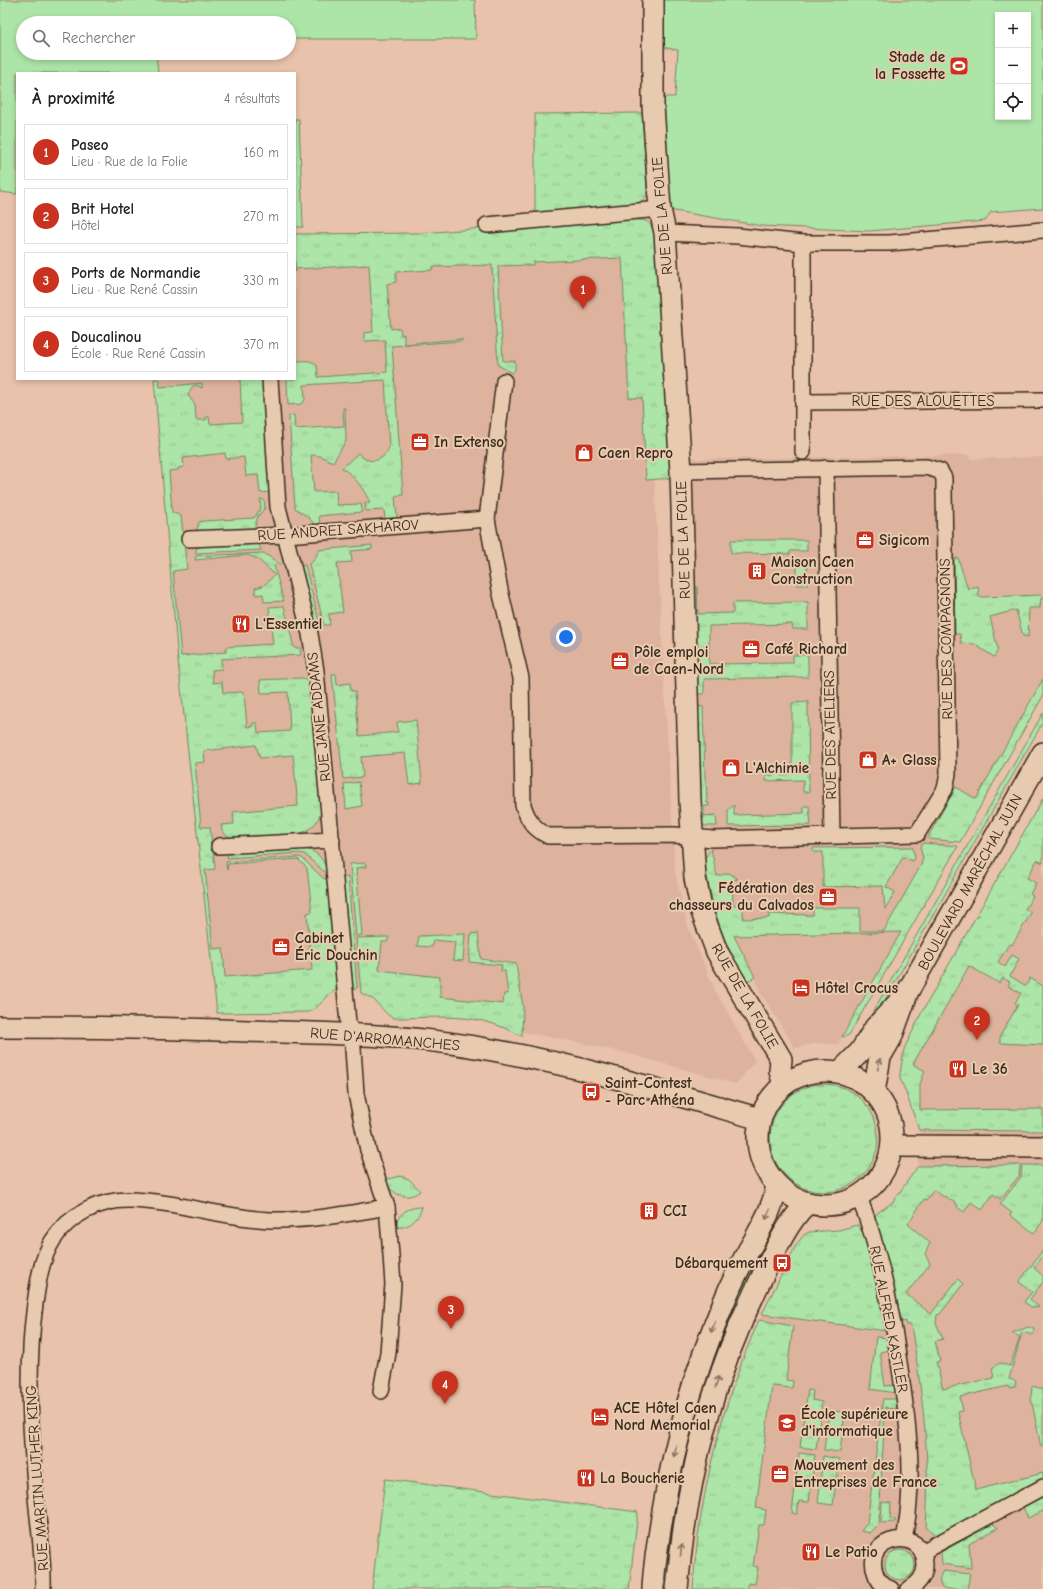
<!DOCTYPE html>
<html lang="fr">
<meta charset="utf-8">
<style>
body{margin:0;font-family:"Comic Neue",sans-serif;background:#f6f6f6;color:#202124}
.controls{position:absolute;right:12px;top:12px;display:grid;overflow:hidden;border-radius:0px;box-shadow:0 2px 6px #0003}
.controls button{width:36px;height:36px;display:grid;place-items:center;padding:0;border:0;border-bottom:1px solid #e0e0e0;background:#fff;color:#202124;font:20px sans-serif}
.you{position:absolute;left:566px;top:637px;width:14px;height:14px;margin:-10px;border:3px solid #fff;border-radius:50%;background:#1a73e8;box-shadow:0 0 0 6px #1a73e833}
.badge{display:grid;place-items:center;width:26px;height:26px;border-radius:50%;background:#c8321e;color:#fff;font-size:13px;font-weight:700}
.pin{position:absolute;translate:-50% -33px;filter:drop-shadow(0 1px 2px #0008)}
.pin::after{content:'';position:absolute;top:21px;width:14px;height:12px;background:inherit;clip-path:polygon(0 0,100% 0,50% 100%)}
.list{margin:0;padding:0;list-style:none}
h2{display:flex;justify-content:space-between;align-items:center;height:52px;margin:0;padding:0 16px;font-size:17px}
h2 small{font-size:13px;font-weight:400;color:#757577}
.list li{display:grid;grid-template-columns:26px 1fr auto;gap:12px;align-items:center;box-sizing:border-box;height:56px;margin:0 8px 8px;padding:0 8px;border:1px solid #e0e0e0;border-radius:0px}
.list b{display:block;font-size:15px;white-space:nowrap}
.list p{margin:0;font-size:13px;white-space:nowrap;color:#757577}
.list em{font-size:13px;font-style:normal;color:#757577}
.icon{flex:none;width:22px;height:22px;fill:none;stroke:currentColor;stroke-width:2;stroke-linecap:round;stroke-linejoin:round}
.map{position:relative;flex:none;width:1043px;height:1589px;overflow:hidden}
.search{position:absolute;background:#fff;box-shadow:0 2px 6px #0003;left:16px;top:16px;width:280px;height:44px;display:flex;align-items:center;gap:10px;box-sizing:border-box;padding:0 14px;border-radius:22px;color:#757577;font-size:15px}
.panel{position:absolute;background:#fff;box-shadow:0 2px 6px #0003;left:16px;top:72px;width:280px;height:308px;border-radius:0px}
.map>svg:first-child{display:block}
.built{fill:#ddb39d}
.grass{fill:url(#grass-tufts);stroke:#748763}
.park{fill:#ade4a8;stroke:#748763;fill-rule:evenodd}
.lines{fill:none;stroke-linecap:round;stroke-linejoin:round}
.street-casing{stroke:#3b2a1e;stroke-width:18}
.secondary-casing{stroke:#3b2a1e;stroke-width:24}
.street{stroke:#e8caae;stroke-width:15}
.secondary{stroke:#e8caae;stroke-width:21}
.oneway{stroke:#89725f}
.labels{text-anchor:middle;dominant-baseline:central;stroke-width:4;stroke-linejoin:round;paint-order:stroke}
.poi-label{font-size:15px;font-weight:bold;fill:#3b2a1e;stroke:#e8caae;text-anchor:start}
.street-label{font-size:15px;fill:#3b2a1e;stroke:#e8caae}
</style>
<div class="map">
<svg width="1043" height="1589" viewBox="0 0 1043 1589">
<defs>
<pattern id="grass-tufts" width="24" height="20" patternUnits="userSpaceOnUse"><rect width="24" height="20" fill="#ade4a8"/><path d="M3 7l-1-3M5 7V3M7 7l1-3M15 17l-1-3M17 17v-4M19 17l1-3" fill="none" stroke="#96c490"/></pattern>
</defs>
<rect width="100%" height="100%" fill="#e8c2aa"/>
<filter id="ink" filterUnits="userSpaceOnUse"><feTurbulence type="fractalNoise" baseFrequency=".025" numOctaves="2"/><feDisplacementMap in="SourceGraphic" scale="8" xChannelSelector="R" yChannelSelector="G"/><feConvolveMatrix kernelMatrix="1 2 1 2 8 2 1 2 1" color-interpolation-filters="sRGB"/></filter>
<g filter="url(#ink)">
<g class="built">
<polygon points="295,239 643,240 664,683 675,873 688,927 715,990 755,1061 736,1084 630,1054 572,1041 522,1032 478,1020 391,1011 374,989 328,987 217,1013 178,661 154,379 295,379"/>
<polygon points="969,455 970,459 1043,457 1043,679 840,1041 837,1044 817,1043 795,1048 760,992 755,977 734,936 711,849 710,826 704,823 697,707 691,456 698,459"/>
<polygon points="1043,828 1043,1589 693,1589 703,1507 721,1420 762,1314 796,1245 804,1235 812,1231 839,1230 852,1227 887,1207 918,1167 919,1130 905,1090 900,1079"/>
</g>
<g class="grass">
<polygon points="642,113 647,190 646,197 638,203 535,215 535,114"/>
<polygon points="295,119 299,119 303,227 295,227"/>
<path d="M639,216v4c14,0 14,10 16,21l18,237 -27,2 -4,-82h-13l-7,-140 -89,4v3l-35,1 5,95h12v9l-3,3 -14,-8 -6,-100 -60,2v3l-36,2v10l-9,2 4,45 9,-1 1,7 3,-1v10l58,-5v2l-70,5 11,149 -8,1 2,22 -12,1 -1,-9 -18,1 -1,-8h5c-6,-14 -15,-27 -28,-35l16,-15c10,13 27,8 31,-6l-4,-67 -81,5 1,15 -4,4 -13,1 -1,-26h8v-18c9,0 15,-2 22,4l1,12 69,-5 -2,-32 -21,1v-8l9,-1 -4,-67 -74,4v3v-38l127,-1z"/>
<path d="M154,379h5l1,8 42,-4v5l-6,-3 -4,2 -4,8 7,10 1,15h10v-3h3l1,7 32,-2 -2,-43h23l8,113 -11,1 -2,-18 -12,1 -2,-19 -18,2 -1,-6 -42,5 1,9 -6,1v2l-9,1 3,41 9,4 6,53 -14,2 8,85 45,-4v-5l47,-3 -4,-37 15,-1 10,42h6l1,7 -80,4 1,10 -10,1 1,13 9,-1 1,11 21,-1 3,35 6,-1v-3h4l1,10 32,-2 -2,-39 -27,1 -1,-13 43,-2 7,3 12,126c-5,39 -58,30 -88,31 -8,-2 -12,-4 -13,-13l13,-1 -1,-12 65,-6 -5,-51 -33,3 -4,-13 -52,6 1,11 -10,1 6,64h9l5,40v2l-10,1 8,79 10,-1 2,29 87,-7 -5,-57 5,-1 -5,-44 -9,-9 -70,5 -1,6 -1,-8 73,-5 3,1 22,21h3l11,110c-12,5 -18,19 -30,23l-91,1 -39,-352z"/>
<polygon points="343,408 345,408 346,441 333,462 320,456 311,455 314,492 336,491 337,505 361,504 362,512 319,516 320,525 316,526 309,518 295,508 289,416 294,415 295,429 344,426"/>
<polygon points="260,499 264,500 265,508 258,516 254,529 196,532 199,522 204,521 254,518 261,508"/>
<polygon points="731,540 807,540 807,551 790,551 790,554 731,553"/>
<polygon points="258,542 261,550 196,553 196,549 203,545"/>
<polygon points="372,545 372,549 351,551 352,562 337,563 343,612 329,614 330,625 324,625 309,564 314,560 319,550"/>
<polygon points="264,553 281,565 274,566 284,601 264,602 263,594 256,595 255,588 263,586 275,575 258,559 248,555 195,560 196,556"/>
<polygon points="958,558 968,589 978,586 979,597 1043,595 1043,598 1041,598 1040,608 1029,608 1028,637 1023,636 1016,610 990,617 998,650 994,657 974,644 961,643 960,634 955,634 954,559"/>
<rect x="797" y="563" width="10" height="22"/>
<polygon points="305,565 320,626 315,623 300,566"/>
<polygon points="697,587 698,614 733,613 733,603 808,602 808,629 793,629 792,624 709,626 709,664 793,663 793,655 808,655 808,677 704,679 704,694 697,694 694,588"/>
<polygon points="332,674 336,674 337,685 350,683 351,691 355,691 359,736 398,732 397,722 416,720 422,783 409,785 405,753 361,757 363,777 343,779"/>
<polygon points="1043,679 1043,696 960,842 929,839 929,835 956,787 976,799"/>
<polygon points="808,702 809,792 803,792 803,780 766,781 766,773 772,776 774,774 780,773 782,776 792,773 792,703"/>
<polygon points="697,706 703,707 705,779 706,780 707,803 709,803 709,806 704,806 704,816 716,815 717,826 704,826 701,822"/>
<polygon points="1043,713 1043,722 866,1033 862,1031"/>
<polygon points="359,782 362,806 346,809 344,784"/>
<polygon points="1043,798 1043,863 1037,860 1027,878 1036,883 1030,894 1033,896 1025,909 1031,913 1012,945 1009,944 998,962 1005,967 1012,955 1019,959 1010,976 1026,986 1030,978 1043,986 1043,1045 1000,1043 1000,1036 1018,1005 1015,1003 1021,993 1008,986 1010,982 1003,978 999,983 969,966 913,1064 925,1071 920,1084 920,1110 1043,1109 1043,1131 919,1130 905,1090 900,1079 900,1074 904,1049 921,1014"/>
<polygon points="734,805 734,815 804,813 804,806 809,806 811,825 728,826 728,810"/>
<path d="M923,843l35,3 -109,189 -7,2 59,-105 -167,4 21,41 -9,5c-24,-43 -33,-69 -41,-118v-6l6,-9 6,27 12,-3 9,6 -6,1 1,25h10v14l26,-1v-4l44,1v-7h47v23h24l37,-66 2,-7 -3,-11z"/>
<polygon points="912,847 915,857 913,861 903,857 886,887 895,892 885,909 883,886 823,887 823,852 813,852 813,848"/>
<path d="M301,848c16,2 24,11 27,27l-24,-21 -5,-1 -72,5 2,-6z"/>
<polygon points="365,863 366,867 356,868 362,935 356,936 350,864"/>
<polygon points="348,877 357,988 354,990 351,989 341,878"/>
<path d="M478,933l3,26 35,5 7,43 -1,29c-14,-7 -28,-13 -44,-16 -27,-5 -57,-2 -84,-2l-6,-3 -15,-16 -12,-6 -5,-55 33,-1 -2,5h-5l-3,28 61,7v20l63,7 1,-10h4l-3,-23h-4l1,-6 -33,-3 2,-28z"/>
<polygon points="465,934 463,961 453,960 455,942 433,940 432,947 417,946 419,936"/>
<circle cx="824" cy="1138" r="54"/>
<path d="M1020,1165l-1,11 -19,23 -7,-5 -11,16 -11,-8 -7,10 -7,-5 1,-2 -13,-9 -1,1 -10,-7 -8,10 -2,-1 -16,25 22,19 -5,11 5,10 -24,30 25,20 27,-35 5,5 -23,30 -3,1 -1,8 7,16 -8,2 5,20 -4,1 7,27 51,-11 -2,-10 8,-5 10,3 10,-29 -8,-4 16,-6 6,2 -1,6 -11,-3 -13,47 7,2 -1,6 -6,1 -1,-2 -48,11 3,14 -5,1 18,78 67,-17v6l-105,58 -12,-10c5,-69 -4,-135 -15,-202h-5v-4l-4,1 -27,-105 1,-3 17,-12 25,-36z"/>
<polygon points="1022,1165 1043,1165 1043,1221 1034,1233 1010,1215 1012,1213 1000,1204 1021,1177"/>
<path d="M400,1176l9,3 11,12c-14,11 -29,3 -36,-11z"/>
<path d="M418,1207h4c-4,13 -13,22 -27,20 3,-13 10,-18 23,-20z"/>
<polygon points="857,1225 865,1236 877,1282 886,1331 762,1314 796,1245 804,1235 809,1232 839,1230"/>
<polygon points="765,1232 775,1237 753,1280 671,1589 659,1589 694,1398"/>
<polygon points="1043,1250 1043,1256 1034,1268 1043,1276 1043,1282 1030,1299 1039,1307 1033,1308 1024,1302 1032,1292 1019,1282"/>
<path d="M759,1320l34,6 -7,54 7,1 -1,7 -20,-2 -16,122 10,2 -2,15h-5l-6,41 5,1 -3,17 -7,-1v6h-55c6,-94 28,-183 66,-269z"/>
<polygon points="876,1337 888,1338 890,1350 880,1352 885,1386 895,1385 896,1393 870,1389"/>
<polygon points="1032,1386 1043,1389 1043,1446 1041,1447 1031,1398"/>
<polygon points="808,1390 813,1391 812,1400 822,1402 816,1449 800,1447"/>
<polygon points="883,1399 897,1399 898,1408 887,1409 887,1407 885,1407 879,1524 870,1533 861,1531 867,1523"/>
<polygon points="829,1411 845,1412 840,1452 824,1450"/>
<polygon points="799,1453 815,1455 809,1502 799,1501 797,1514 792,1513"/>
<polygon points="823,1456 839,1459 833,1505 818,1503"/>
<polygon points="385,1479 638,1512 629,1589 372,1589"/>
<polygon points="1043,1496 1043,1511 1028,1518 1023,1507"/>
<polygon points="882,1502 891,1503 890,1519 895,1519 895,1522 881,1523"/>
<polygon points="993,1524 998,1528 969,1544 971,1568 942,1564 941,1552"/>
<circle cx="900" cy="1565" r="15"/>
<path d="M943,1571l27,3 -3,15h-24c-5,-5 -4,-13 0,-18z"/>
</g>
<g class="park">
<polygon points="0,0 475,0 476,39 289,39 289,23 23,23 23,53 156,53 158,73 17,73 17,194 0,192"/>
<path d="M664,0h379v208l-52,4 -6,9 -116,10 -107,-5 -93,-16 -5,-113h11l3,-47 -16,-3zM998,15h30v102h-30z"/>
</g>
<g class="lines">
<g class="street-casing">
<g id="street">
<polyline points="487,225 660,209"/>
<polyline points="665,233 738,236 803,243 889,243 1043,230"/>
<polyline points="803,243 803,452"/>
<polyline points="270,379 278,507 310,634 316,671 348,1023 352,1033 356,1094 368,1150 387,1207 391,1255 393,1284 388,1353 381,1391"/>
<path d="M504,381l-17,138 13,71 21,88 2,127c5,15 10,23 25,31l127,-1 37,4 205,-5 28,-45 3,-15 -4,-285v-11l-4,-7 -14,-4 -245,4"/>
<polyline points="803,402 1043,400"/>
<polyline points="826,468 832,835"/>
<polyline points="189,539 286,535 487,519"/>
<polyline points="219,846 332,840"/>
<path d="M859,1197c21,53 32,109 40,165 9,58 17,119 5,177"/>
<polyline points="922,1552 1043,1487"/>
<path d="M43,1589c1,-36 -6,-70 -8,-105 -5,-60 -8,-121 0,-180 3,-22 6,-45 18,-64 16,-25 46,-40 75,-40 48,1 95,18 143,20 39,1 77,-6 116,-13"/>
<path d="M891,1589c-8,-3 -14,-9 -16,-17 -12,-36 50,-47 50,-7 0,11 -7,19 -16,24"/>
</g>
</g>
<g class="secondary-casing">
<g id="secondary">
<polyline points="653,0 653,106 660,209 665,233 681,471 690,801 695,878 702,912 717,952 781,1059 780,1071 784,1085"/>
<path d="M0,1027c83,0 165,1 248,4 76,2 152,3 227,16 97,16 192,45 285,72"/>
<circle cx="825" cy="1138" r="67"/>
<polyline points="840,1072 860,1052 875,1028 901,1000"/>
<polyline points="874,1092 880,1057 891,1038 908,991 1043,753"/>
<polyline points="893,1146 1043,1147"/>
<path d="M653,1589c1,-26 6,-52 10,-78 12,-72 32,-140 60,-207 9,-22 19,-43 31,-63 10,-19 19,-34 23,-55"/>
<path d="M677,1589c10,-116 35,-212 87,-316 10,-21 26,-55 43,-69"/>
</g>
</g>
<use href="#street" class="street"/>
<use href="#secondary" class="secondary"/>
</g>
<defs><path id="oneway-shaft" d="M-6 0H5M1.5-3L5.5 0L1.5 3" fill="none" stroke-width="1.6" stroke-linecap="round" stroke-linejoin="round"/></defs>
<g class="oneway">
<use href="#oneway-shaft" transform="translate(879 1064) rotate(-77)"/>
<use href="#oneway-shaft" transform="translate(768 1214) rotate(113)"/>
<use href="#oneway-shaft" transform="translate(713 1327) rotate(112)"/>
<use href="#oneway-shaft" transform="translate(717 1382) rotate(-73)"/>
<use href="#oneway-shaft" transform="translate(675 1451) rotate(102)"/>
<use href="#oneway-shaft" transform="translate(681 1550) rotate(-85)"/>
</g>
</g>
<defs>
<g id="stadium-square" transform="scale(1)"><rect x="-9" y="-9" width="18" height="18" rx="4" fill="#c8321e" stroke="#e8caae"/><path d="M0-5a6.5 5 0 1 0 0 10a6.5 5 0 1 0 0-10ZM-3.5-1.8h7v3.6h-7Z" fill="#fff"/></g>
<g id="office-square" transform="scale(1)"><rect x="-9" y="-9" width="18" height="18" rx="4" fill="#c8321e" stroke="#e8caae"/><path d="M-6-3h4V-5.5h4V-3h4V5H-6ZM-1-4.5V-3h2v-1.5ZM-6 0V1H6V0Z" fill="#fff"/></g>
<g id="shop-square" transform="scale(1)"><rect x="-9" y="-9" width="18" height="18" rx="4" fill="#c8321e" stroke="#e8caae"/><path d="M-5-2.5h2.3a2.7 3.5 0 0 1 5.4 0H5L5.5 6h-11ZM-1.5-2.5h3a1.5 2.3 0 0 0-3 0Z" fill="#fff"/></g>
<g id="building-square" transform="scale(1)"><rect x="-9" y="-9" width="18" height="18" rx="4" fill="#c8321e" stroke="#e8caae"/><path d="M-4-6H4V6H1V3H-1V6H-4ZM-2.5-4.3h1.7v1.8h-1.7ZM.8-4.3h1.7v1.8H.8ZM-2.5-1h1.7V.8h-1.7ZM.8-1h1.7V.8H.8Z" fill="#fff"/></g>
<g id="restaurant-square" transform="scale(1)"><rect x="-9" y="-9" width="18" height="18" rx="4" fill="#c8321e" stroke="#e8caae"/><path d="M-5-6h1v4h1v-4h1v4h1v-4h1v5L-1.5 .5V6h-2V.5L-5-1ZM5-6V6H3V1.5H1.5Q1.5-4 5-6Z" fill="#fff"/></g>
<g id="hotel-square" transform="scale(1)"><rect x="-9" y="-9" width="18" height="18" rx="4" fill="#c8321e" stroke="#e8caae"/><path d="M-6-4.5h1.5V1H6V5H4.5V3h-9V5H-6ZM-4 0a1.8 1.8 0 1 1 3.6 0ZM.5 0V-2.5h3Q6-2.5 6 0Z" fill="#fff"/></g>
<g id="bus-square" transform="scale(1)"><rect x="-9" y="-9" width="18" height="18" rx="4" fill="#c8321e" stroke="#e8caae"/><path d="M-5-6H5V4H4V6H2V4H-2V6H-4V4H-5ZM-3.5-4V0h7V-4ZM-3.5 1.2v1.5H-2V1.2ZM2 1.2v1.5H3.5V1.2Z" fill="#fff"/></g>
<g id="university-square" transform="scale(1)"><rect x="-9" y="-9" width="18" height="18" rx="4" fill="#c8321e" stroke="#e8caae"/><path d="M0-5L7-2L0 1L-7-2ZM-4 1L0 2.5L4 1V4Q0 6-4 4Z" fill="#fff"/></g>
</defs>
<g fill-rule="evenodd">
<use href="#stadium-square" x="959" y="66"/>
<use href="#office-square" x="420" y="442"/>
<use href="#shop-square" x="584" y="453"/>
<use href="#office-square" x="865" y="540"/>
<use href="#building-square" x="757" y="571"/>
<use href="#restaurant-square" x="241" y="624"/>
<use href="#office-square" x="751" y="649"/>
<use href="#office-square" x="620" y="661"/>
<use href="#shop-square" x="868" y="760"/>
<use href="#shop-square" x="731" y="768"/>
<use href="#office-square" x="828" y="897"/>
<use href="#office-square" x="281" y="947"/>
<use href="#hotel-square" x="801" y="988"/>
<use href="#restaurant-square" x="958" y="1069"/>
<use href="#bus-square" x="591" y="1092"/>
<use href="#building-square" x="649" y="1211"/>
<use href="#bus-square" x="782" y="1263"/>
<use href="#hotel-square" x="600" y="1417"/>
<use href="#university-square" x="787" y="1423"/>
<use href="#office-square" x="780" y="1474"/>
<use href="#restaurant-square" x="586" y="1478"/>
<use href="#restaurant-square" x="811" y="1552"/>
</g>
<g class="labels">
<g class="poi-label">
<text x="945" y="57" text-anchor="end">Stade de<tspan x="945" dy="17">la Fossette</tspan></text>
<text x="434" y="442">In Extenso</text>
<text x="598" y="453">Caen Repro</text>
<text x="879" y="540">Sigicom</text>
<text x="771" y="562">Maison Caen<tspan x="771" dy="17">Construction</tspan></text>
<text x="255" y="624">L'Essentiel</text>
<text x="765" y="649">Café Richard</text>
<text x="634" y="652">Pôle emploi<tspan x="634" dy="17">de Caen-Nord</tspan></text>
<text x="882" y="760">A+ Glass</text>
<text x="745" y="768">L'Alchimie</text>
<text x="814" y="888" text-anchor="end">Fédération des<tspan x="814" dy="17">chasseurs du Calvados</tspan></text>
<text x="295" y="938">Cabinet<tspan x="295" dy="17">Éric Douchin</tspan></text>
<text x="815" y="988">Hôtel Crocus</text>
<text x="972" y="1069">Le 36</text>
<text x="605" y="1083">Saint-Contest<tspan x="605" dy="17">- Parc Athéna</tspan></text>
<text x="663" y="1211">CCI</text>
<text x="768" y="1263" text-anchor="end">Débarquement</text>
<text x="614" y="1408">ACE Hôtel Caen<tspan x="614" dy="17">Nord Memorial</tspan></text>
<text x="801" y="1414">École supérieure<tspan x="801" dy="17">d'informatique</tspan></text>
<text x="794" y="1465">Mouvement des<tspan x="794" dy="17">Entreprises de France</tspan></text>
<text x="600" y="1478">La Boucherie</text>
<text x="825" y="1552">Le Patio</text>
</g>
<g class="street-label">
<text transform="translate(662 216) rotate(-95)">RUE DE LA FOLIE</text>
<text x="923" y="401">RUE DES ALOUETTES</text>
<text transform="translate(338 530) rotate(-4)">RUE ANDREI SAKHAROV</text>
<text transform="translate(683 540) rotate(-92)">RUE DE LA FOLIE</text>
<text transform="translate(946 639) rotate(-91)">RUE DES COMPAGNONS</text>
<text transform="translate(319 717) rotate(-96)">RUE JANE ADDAMS</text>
<text transform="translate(830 735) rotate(-91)">RUE DES ATELIERS</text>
<text transform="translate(970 882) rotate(-61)">BOULEVARD MARÉCHAL JUIN</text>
<text transform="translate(745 996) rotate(60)">RUE DE LA FOLIE</text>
<text transform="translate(385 1039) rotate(5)">RUE D'ARROMANCHES</text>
<text transform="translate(889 1319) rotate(79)">RUE ALFRED KASTLER</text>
<text transform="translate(37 1478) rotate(-94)">RUE MARTIN LUTHER KING</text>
</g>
</g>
</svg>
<div class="controls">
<button>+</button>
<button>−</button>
<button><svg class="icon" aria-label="locate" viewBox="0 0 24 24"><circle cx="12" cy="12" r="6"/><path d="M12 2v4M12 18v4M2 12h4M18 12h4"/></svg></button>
</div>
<div class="you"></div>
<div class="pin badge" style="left:583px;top:309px">1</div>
<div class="pin badge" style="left:977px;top:1040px">2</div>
<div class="pin badge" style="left:451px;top:1329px">3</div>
<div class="pin badge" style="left:445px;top:1404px">4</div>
<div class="search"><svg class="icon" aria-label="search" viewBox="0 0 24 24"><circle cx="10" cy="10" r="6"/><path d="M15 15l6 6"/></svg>Rechercher</div>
<section class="panel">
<h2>À proximité<small>4 résultats</small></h2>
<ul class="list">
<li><span class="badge">1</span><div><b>Paseo</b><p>Lieu · Rue de la Folie</p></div><em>160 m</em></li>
<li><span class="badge">2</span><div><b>Brit Hotel</b><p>Hôtel</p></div><em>270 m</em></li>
<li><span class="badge">3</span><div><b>Ports de Normandie</b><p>Lieu · Rue René Cassin</p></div><em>330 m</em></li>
<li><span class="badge">4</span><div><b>Doucalinou</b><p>École · Rue René Cassin</p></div><em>370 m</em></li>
</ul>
</section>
</div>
